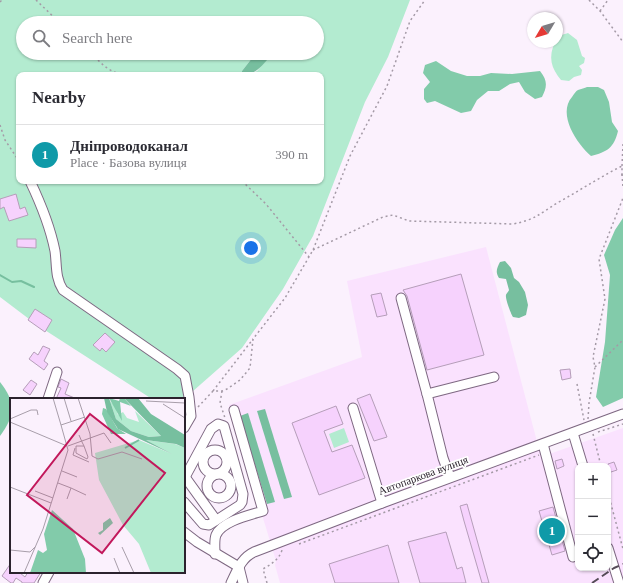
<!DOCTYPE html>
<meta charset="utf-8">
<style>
body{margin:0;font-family:"Times New Roman",serif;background:#f7f7f7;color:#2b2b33}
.controls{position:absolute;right:12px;bottom:12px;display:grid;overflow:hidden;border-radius:8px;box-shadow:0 1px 3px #0004}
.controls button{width:36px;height:36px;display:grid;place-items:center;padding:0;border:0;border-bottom:1px solid #e1e1e2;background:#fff;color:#2b2b33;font:20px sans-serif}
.compass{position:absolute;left:527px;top:12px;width:36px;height:36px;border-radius:50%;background:#fff;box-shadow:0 1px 3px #0004;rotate:232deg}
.you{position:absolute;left:251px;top:248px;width:14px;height:14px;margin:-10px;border:3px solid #fff;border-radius:50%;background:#1a73e8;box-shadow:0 0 0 6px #1a73e833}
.badge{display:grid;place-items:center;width:26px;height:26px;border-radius:50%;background:#2563eb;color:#fff;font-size:13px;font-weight:700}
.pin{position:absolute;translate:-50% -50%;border:2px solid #fff;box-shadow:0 1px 4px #0006}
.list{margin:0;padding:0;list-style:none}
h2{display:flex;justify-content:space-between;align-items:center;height:52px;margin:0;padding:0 16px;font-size:17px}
h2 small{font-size:13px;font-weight:400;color:#7c7c81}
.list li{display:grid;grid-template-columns:26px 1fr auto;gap:12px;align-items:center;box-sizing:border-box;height:60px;padding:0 16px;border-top:1px solid #e1e1e2}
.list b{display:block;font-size:15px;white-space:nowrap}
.list p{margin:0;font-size:13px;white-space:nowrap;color:#7c7c81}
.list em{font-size:13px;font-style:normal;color:#7c7c81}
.icon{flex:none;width:22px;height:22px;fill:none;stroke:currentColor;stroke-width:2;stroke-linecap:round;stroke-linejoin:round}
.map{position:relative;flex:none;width:623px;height:583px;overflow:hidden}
.search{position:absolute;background:#fff;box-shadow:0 1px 3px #0004;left:16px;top:16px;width:308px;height:44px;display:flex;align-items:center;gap:10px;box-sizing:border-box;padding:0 14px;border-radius:22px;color:#7c7c81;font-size:15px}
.panel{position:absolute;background:#fff;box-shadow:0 1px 3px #0004;left:16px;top:72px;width:308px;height:112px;border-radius:8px}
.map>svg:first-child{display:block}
.built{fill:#fae2fe;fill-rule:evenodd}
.green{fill:#b3ebd0;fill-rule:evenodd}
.forest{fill:#82cbaa}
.water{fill:#77bf9f}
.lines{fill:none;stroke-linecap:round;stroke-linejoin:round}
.stream{stroke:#77bf9f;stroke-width:2}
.building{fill:#f6d2fd;stroke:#b59eb9}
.minor-casing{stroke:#7e6882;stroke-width:11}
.path{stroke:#a49aa6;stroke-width:1.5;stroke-dasharray:2 3;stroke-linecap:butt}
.minor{stroke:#fff;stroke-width:9}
.rail{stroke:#554c57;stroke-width:2;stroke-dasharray:8 4;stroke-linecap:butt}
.labels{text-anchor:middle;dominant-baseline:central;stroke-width:3.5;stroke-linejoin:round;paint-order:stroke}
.street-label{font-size:11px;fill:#2b222d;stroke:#fff}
.inset-river{fill:none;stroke:#77bf9f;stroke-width:2}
.inset-road{fill:none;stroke:#a89eaa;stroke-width:1}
.view{fill:#c2185b;fill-opacity:0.15;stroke:#c2185b;stroke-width:2}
.inset-edge{fill:none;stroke:#2b222d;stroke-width:2}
</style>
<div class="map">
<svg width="623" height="583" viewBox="0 0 623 583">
<rect width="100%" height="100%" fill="#fbf1fd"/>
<path class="built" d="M486,247l55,210 82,-29v155h-343l-5,-18 1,-4 -47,-156 133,-48 -15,-76zM578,466h30v102h-30z"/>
<g class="green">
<path d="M0,0h410l-22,57 -23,45 -52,134 -30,53 -41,59 -58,51h-32l-115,-74 -37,-28zM288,20v3h29v30h-44l-16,18 -10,4h74v106h-302v-106h223v-4l14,-18h-233v-30h255z"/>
<path d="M568,33l9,7 5,16 3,2 -1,5 -5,3 3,4 -1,5 -7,2 -5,4 -8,-1c-10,-12 -13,-23 -6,-38h2c0,-7 5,-7 11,-9z"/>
<polygon points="344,428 349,442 334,448 329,434"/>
</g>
<g class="forest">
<path d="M436,61l15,10 16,5h13l11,-3 21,1 28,-3c8,10 7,16 2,26l-7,2 -10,-7 -6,-10 -9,2 -11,7h-11l-11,9 -6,11 -10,2 -26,-12 -8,2 -3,-4v-10l6,-7 -7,-9 2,-8z"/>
<path d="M587,87h11l6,3 5,12 3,20 6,9c-4,17 -11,21 -27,25 -14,-12 -34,-42 -19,-59 2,-3 4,-6 6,-7 3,-1 7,-2 9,-3z"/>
<polygon points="623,218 623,398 603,407 596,397 605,342 610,275 604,255 615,230"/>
<path d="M0,382c16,20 15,34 0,54z"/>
</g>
<g class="water">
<path d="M256,53h17c-9,10 -16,22 -31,22v-4z"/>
<path d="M505,261l6,7 3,10 5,4 6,10 3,13 -2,10 -7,3 -6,-1c-2,-3 -8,-19 -7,-22 0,-1 3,-4 3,-5l-3,-11 -7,-1c-4,-6 -2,-10 1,-16z"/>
<polygon points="265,409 292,497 284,499 257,411"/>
<polygon points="248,413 275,502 267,504 240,416"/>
</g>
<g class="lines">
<polyline class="stream" points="0,275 12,282 21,281 34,287"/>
</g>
<g class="building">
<polygon points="16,194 20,209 25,207 28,215 9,221 4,207 0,209 0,199"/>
<polygon points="17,239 36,239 36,248 17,247"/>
<polygon points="461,274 484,355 427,370 407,296 403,290"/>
<polygon points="381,293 387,315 377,317 371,295"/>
<polygon points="35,309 52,320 45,332 28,320"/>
<polygon points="105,333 115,342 106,352 102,348 100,351 93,345"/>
<polygon points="43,346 50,349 44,361 48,364 44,370 29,359 34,352 38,355"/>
<polygon points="570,369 571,378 562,380 560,370"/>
<polygon points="61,379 69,383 65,394 77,399 56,399 61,388 58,387"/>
<polygon points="31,380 37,384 30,395 23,390"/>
<polygon points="370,394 387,437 374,441 357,399"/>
<polygon points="336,406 343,424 324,431 332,452 352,445 365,478 319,495 292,423"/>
<polygon points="562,459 564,466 557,469 555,461"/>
<polygon points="614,462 617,470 608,473 608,464"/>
<polygon points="467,504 472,522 489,583 482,583 464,521 460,506"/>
<polygon points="553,507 565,551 552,555 539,511"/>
<polygon points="446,532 457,569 462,567 466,583 420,583 408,542"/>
<polygon points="388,545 399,583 335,583 329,564"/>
<polygon points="11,563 11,572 20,572 20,573 25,577 28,572 41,572 34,583 22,583 22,582 16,578 13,583 11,583 2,576"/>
</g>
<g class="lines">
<g class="minor-casing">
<g id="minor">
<path d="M30,181c11,23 20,45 25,70 2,14 0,27 8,39l114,79 8,7 4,21 2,19 -7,12"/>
<polyline points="401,298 427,394"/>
<polyline points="48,399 57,372"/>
<polyline points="353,408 382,503"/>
<polyline points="573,433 583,466"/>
<polyline points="543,444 573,557"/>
<circle cx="215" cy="462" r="12"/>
<circle cx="219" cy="486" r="12"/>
<polyline points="185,477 216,520"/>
<polyline points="450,477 443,458 427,394 494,377"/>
<polyline points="184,479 211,429 218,424 224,426 243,494 242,502 240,505 209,525 203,524 184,502"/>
<polyline points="184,532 197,542 239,567"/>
<polyline points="608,548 619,583"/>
<path d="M215,554c0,-6 -1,-14 1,-19 6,-14 34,-20 47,-24l-29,-101"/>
<polyline points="239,567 243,583"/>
<polyline points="43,583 49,572"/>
<path d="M231,583c6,-12 10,-25 23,-31l128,-49 241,-89"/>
</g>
</g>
<g class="path">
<polyline points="36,0 60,23"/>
<polyline points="589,0 600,11 623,42"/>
<polyline points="0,2 2,0"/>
<polyline points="600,11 608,0"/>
<path d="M91,53c10,10 20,22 35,21 6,0 9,-2 16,-1l2,2"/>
<polyline points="0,125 5,140 19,161"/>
<polyline points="622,166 623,144"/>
<polyline points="622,174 623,188"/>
<polyline points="242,181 266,204 309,257"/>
<path d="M313,250l70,-33 10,-2 16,6 104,3c21,-4 27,-10 44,-21 22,-12 43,-26 65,-37v9h1"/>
<polyline points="595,367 623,340"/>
<polyline points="577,384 584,420"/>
<polyline points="213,391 253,339"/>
<polyline points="222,391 220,403 225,418"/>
<polyline points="198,407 213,391 222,391 227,389 240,380 250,368 253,339 285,298 313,250 350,156 387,86 410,21 425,0"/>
<polyline points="588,419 589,403 595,367 593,357 605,299 599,259 623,198"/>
<polyline points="598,432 623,424"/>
<polyline points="593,434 601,466"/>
<polyline points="608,493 623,549"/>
<polyline points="299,544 539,455"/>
<path d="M267,583l-4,-14c8,-5 16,-9 19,-19"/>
</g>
<use href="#minor" class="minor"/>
<polyline class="rail" points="592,583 614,568 623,564"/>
</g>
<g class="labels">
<g class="street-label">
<text transform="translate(423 475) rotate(-20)">Автопаркова вулиця</text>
</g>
</g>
<g transform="translate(10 398)">
<rect width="175" height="175" fill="#fbf1fd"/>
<path d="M100,3l5,5 3,9 5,-3 4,6 12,4 -4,-11 26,25 -12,1 -18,-6 -15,-12zM129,42l33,14 -26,-14 29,4 10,4v125h-34l-12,-29 -16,-19 -24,-45 -4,-27z" fill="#b3ebd0"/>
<path d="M99,0l10,3 1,-3h4l7,8 -11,-4 2,19zM93,10l3,1 11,19 9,6h-15l-9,-20zM42,112l21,19 12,30 1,14h-56l8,-23 5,3 4,-3 -3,-16zM100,120l3,5 -13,12 -2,-2 5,-3v-7z" fill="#82cbaa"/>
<path d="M94,0h5l7,21 15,12 18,6 12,-1 -37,-38h14l13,16 34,21v13l-9,-4 -30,-4 26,14 -54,-25 -11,-17z" fill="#77bf9f"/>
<path class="inset-river" d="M115,50l14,-8"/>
<path class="inset-road" d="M43,0l8,27M54,0l7,23M68,0l12,36 2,22 6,3 24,-7 20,7M136,3l39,2M153,6l22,14M0,21l21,-9h6l1,5M0,24l57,24M69,37l3,7 2,4 4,11 -1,2 -11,-6v-7h8M58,48l36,-13 7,10M65,50l-2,7 16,7M52,73l15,6M48,85l13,5 -4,11M0,89l41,16M61,90l15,7M25,93l18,7M112,149l12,26M0,152l20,2 5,-5M104,160l6,15M14,175l19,-44 25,-79 -7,-25 24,-8"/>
<path class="view" d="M80,16l75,59 -63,80 -75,-58z"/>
<rect width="175" height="175" class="inset-edge"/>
</g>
</svg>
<div class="controls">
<button>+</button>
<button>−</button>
<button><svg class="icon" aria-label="locate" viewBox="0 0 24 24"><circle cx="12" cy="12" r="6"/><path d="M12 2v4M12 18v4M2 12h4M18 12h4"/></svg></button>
</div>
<svg class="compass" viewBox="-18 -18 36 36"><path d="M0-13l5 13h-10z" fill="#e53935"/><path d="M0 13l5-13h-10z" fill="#7c7c81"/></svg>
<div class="you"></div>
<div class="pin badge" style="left:552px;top:531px;background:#0f9aa8">1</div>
<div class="search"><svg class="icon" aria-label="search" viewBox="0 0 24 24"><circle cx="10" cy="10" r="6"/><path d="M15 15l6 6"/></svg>Search here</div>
<section class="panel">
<h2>Nearby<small></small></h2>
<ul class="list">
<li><span class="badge" style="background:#0f9aa8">1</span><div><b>Дніпроводоканал</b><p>Place · Базова вулиця</p></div><em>390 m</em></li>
</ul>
</section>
</div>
